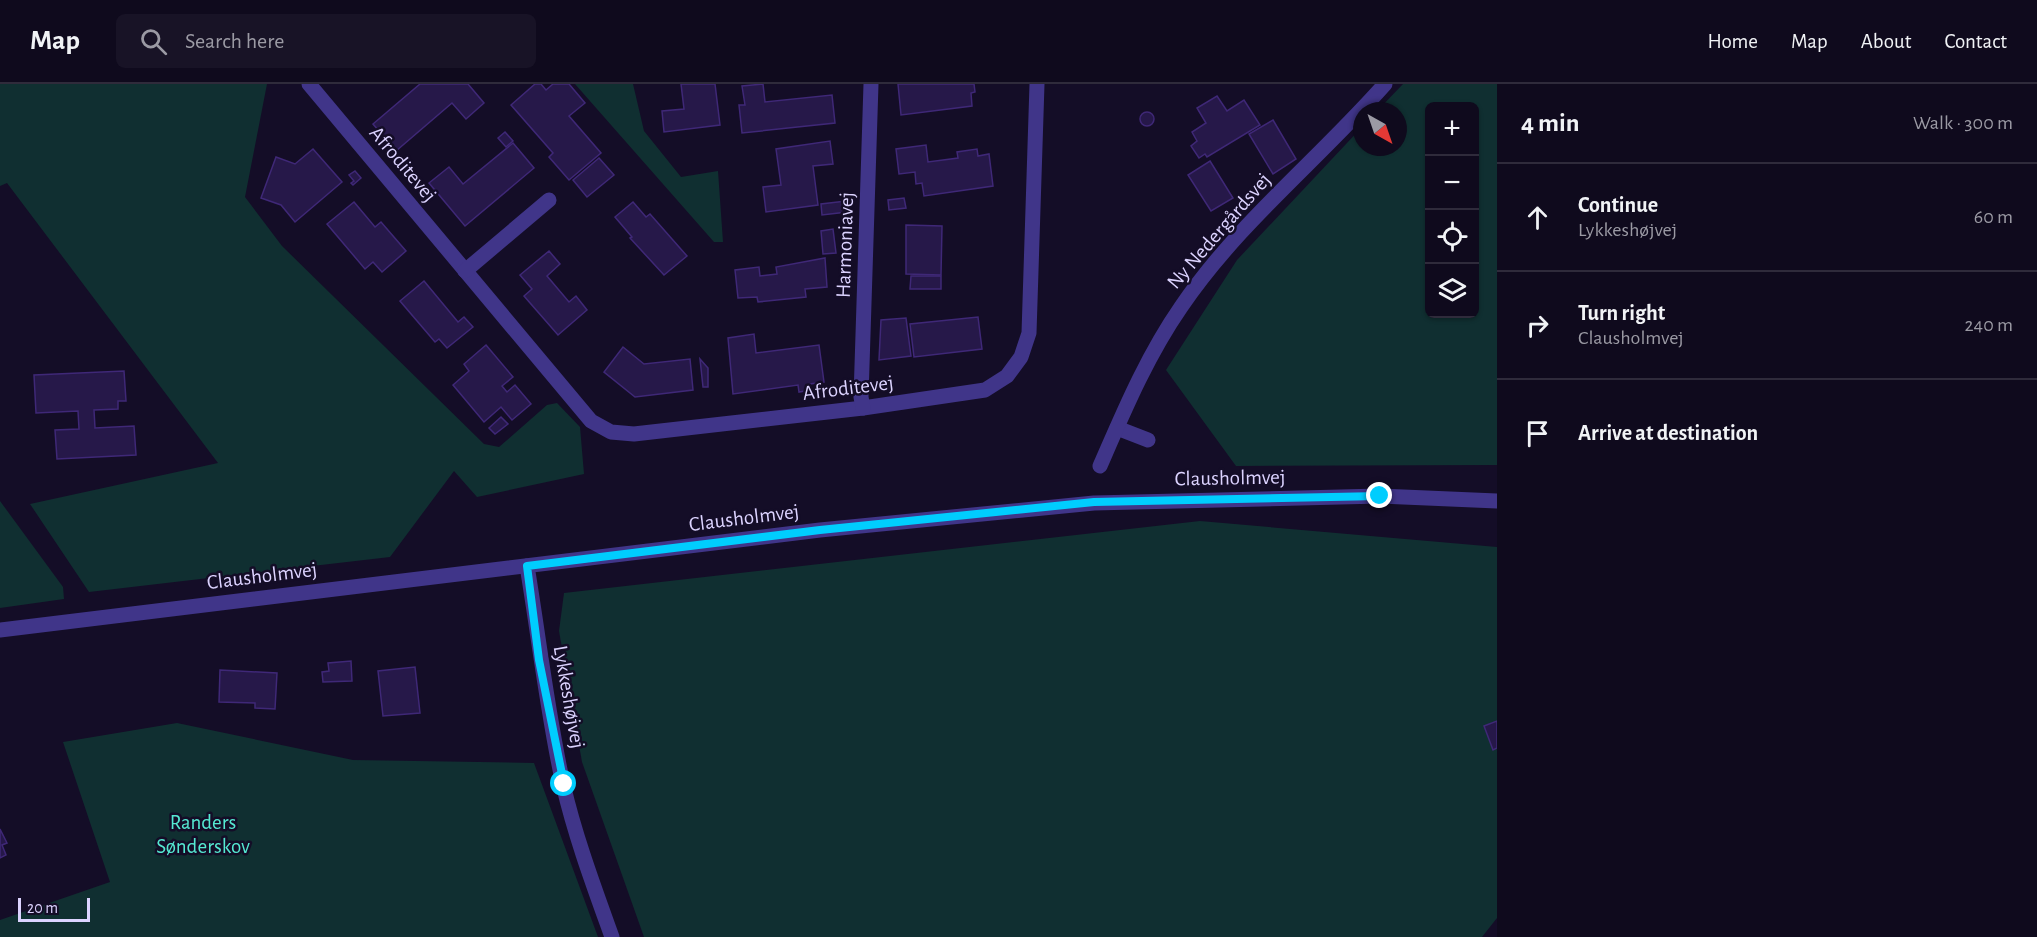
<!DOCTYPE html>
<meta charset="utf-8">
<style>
body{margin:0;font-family:"Alegreya Sans",sans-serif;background:#181326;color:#f1f3f6}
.controls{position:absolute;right:18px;top:18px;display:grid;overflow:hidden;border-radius:9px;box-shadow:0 2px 4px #0004}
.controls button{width:54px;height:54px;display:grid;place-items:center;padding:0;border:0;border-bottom:2px solid #2f2b3b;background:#0f0a1d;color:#f1f3f6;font:30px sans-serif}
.compass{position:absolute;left:1353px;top:18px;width:54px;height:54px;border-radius:50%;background:#0f0a1d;box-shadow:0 2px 4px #0004;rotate:140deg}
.scale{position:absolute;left:18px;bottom:15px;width:72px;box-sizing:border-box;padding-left:6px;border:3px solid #dcd3ff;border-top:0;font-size:16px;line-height:21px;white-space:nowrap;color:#dcd3ff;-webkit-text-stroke:4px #140d27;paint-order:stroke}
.stop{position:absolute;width:18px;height:18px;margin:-14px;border:4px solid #00cdfe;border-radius:50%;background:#fff}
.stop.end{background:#00cdfe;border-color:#fff;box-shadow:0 2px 6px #0008}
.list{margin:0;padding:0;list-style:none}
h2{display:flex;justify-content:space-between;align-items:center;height:78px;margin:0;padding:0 24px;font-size:26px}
h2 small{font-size:20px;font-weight:400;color:#9b9aa4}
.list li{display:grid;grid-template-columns:39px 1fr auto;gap:18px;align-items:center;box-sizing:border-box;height:108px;padding:0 24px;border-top:2px solid #2f2b3b}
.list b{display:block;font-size:22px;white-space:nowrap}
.list p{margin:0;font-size:20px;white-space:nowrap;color:#9b9aa4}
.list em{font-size:20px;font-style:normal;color:#9b9aa4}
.icon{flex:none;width:33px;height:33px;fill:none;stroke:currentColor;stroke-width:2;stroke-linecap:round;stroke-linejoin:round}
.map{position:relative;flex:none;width:1497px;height:853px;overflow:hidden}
header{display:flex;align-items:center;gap:36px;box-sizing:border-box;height:84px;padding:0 30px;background:#0f0a1d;border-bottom:2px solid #2f2b3b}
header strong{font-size:28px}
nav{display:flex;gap:33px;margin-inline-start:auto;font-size:21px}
.search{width:420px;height:54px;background:#181326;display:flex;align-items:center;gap:15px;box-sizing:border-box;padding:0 21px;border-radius:9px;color:#9b9aa4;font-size:22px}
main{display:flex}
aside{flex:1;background:#0f0a1d}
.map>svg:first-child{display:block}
.green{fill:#102f31;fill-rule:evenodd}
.building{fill:#261849;stroke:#3f2877;stroke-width:1.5}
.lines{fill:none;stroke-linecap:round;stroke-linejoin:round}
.minor{stroke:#403589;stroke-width:15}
.route{stroke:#00cdfe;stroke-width:8}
.labels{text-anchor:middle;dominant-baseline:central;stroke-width:5;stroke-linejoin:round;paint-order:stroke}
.street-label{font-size:21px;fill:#dcd3ff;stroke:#140d27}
.park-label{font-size:21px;fill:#55e9d2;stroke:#140d27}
</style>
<header>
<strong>Map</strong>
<div class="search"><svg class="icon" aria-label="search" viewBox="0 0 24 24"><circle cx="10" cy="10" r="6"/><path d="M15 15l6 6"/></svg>Search here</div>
<nav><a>Home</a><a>Map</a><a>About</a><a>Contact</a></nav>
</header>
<main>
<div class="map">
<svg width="1497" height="853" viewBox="0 0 1497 853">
<rect width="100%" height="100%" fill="#140d27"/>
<g class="green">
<polygon points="0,0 267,0 245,113 282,162 484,360 499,363 547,321 557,319 580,343 584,390 477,413 454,387 390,473 89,508 30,420 218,379 7,99 0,102"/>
<polygon points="575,0 633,0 644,47 681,93 718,87 723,158 714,158"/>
<path d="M1403,0h94v381l-261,1 -70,-96 71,-110 125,-133v20h36v-36h-21zM1430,22h44v208h-44z"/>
<polygon points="0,417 63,503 64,515 0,524"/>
<polygon points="1200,437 1497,463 1497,834 1482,853 644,853 582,678 559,547 564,509"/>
<polygon points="177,639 353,676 534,679 598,853 0,853 0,836 110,798 63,658"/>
</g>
<g class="building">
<polygon points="420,0 468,0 484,19 466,35 452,19 396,67 373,40"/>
<polygon points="535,0 541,0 546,6 553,0 569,0 585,19 569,32 601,69 569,96 549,73 553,69 511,21"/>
<polygon points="681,0 715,0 720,41 664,48 662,27 684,25"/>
<polygon points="763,0 765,18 832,11 835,39 742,49 739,21 745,21 742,2"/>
<polygon points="898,0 974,0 975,8 971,9 972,22 901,31"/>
<polygon points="1217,12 1227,27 1244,16 1260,41 1207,73 1205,70 1199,74 1191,62 1197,57 1192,48 1206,39 1197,24"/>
<circle cx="1147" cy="35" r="7"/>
<polygon points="1273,36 1296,75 1273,90 1249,50"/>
<polygon points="505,48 513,57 506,63 498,54"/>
<polygon points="830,57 833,80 813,82 818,121 766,128 763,103 781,101 776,65"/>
<polygon points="513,59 534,84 465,142 429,99 449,83 463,100"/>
<polygon points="926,61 928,78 958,74 957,68 977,65 978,72 989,70 993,102 924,112 922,99 916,100 915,88 899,90 896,65"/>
<polygon points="313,65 342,98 295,138 281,121 261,114 276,73 295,80"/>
<polygon points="599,74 614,91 587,113 573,96"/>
<polygon points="1210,77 1233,114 1211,127 1188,91"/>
<polygon points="355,87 361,94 353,101 351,99 354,97 349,91"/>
<polygon points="904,114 906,124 889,126 888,116"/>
<polygon points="846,117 847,128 822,131 821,120"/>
<polygon points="354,118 375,143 381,138 406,167 382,188 373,178 365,185 327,140"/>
<polygon points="633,118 646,133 650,130 687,172 664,191 630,154 632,153 615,133"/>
<polygon points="906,141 942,142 941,191 906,190"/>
<polygon points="833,145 836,169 823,170 821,147"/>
<polygon points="549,167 560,180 547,192 569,218 576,212 587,226 558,251 524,212 532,205 520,191"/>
<polygon points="825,174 827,203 805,205 806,213 758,218 757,213 738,214 735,186 759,183 760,192 777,190 776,183"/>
<polygon points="911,192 941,192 941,205 910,205"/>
<polygon points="424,197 458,238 464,233 473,243 447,264 439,255 435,258 400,217"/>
<polygon points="978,233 982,265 914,273 910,240"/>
<polygon points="906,234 911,272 879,276 881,236"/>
<polygon points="754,250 756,269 819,261 824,298 810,300 810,306 799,308 798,301 733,310 728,254"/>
<polygon points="486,261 513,293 502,302 507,308 515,301 531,320 512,336 501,323 484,338 453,301 469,287 464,280"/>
<polygon points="623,263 644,280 690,275 693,306 635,313 604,288"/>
<polygon points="700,275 708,284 708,303 703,303"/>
<polygon points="124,287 126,317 118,317 118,325 94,326 95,344 134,342 136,371 57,375 55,346 79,345 78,327 36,329 34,291"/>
<polygon points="501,333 508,340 495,350 489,344"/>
<polygon points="351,577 352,597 323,598 322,588 329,587 328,579"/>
<polygon points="415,583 420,629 383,632 378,587"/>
<polygon points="220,586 277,589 275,625 255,624 255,619 219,618"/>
<polygon points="1497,637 1497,664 1493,666 1484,642"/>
<polygon points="0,745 7,759 2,761 6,771 0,774"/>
</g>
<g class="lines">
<g class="minor">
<polyline points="309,0 591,337 611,348 634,350 863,324 985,306 1007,292 1021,273 1029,249 1037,0"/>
<polyline points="465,187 549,116"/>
<polyline points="863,324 861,313 871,0"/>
<polyline points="1117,344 1148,356"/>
<path d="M1100,382c24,-55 47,-110 81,-159 57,-84 137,-147 204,-223"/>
<path d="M527,482c12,72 20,145 36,218 12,52 31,103 49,153"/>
<polyline points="0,546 820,446 1094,419 1380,412 1497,417"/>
</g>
</g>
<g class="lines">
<polyline class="route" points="564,700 539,576 527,482 820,446 1094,418 1380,412"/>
</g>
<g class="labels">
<g class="street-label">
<text transform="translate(403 80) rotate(50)">Afroditevej</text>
<text transform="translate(1219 147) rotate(-49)">Ny Nedergårdsvej</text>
<text transform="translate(845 161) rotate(-88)">Harmoniavej</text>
<text transform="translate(848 304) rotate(-7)">Afroditevej</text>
<text transform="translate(1230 394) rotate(-1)">Clausholmvej</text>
<text transform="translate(744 434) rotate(-7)">Clausholmvej</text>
<text transform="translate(262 492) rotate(-7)">Clausholmvej</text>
<text transform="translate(569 613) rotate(80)">Lykkeshøjvej</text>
</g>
<g class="park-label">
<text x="203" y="738">Randers<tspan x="203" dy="24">Sønderskov</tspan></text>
</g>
</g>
</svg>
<div class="controls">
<button>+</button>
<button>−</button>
<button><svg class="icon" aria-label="locate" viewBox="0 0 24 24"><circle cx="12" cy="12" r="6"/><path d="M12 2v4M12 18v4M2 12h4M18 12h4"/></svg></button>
<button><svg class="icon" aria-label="layers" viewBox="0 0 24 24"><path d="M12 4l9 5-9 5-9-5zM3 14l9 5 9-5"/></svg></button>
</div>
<svg class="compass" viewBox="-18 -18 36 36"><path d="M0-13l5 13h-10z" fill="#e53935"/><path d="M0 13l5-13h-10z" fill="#9b9aa4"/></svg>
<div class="scale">20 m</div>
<div class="stop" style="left:564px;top:700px"></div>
<div class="stop end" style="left:1380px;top:412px"></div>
</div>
<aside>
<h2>4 min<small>Walk · 300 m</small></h2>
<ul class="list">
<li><svg class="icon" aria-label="ahead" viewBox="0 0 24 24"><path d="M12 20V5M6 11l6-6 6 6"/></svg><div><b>Continue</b><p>Lykkeshøjvej</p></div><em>60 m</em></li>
<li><svg class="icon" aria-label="right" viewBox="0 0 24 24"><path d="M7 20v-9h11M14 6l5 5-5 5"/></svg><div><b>Turn right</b><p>Clausholmvej</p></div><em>240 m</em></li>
<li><svg class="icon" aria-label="arrive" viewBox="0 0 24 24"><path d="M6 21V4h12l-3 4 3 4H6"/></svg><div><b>Arrive at destination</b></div></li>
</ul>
</aside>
</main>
